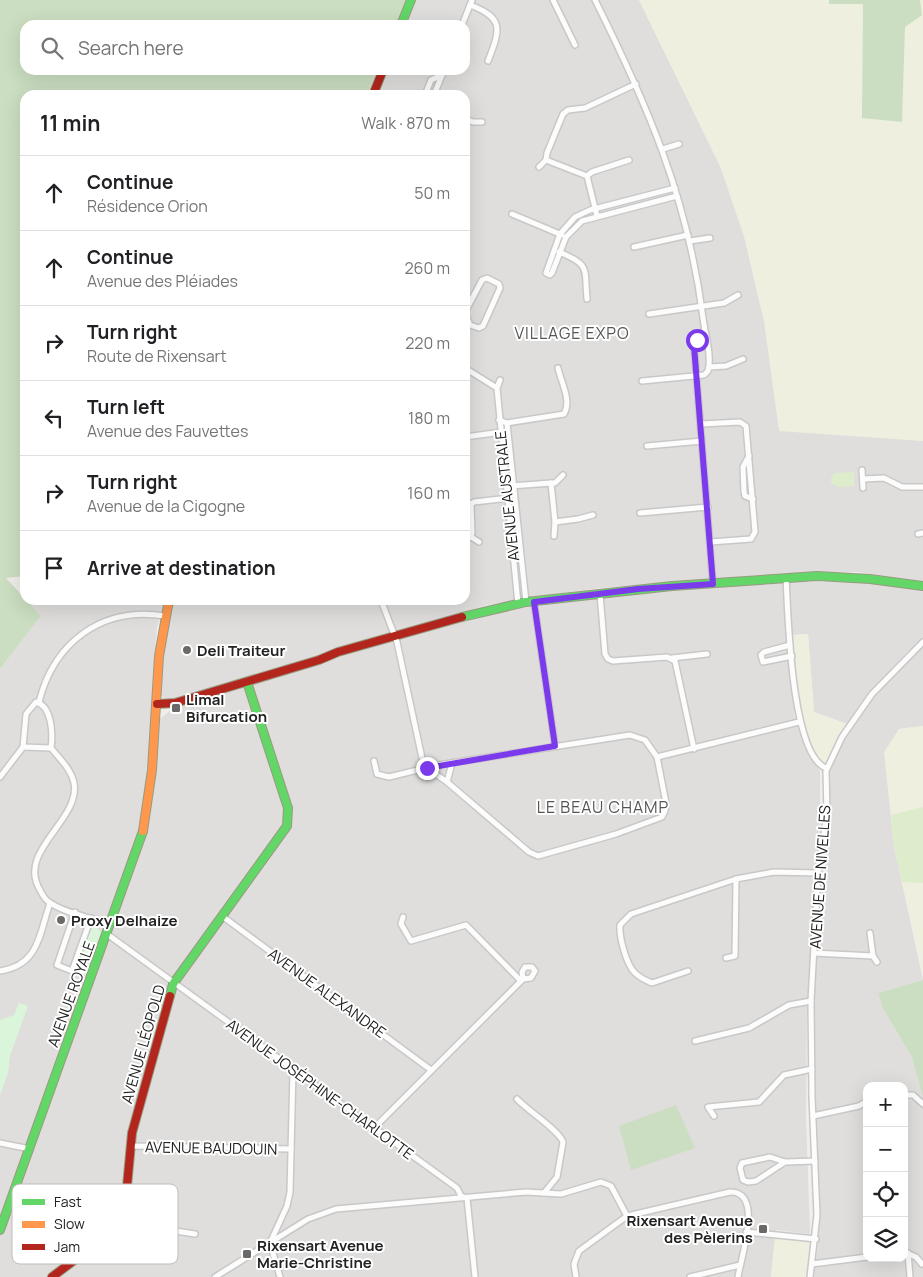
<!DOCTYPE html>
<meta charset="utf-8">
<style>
body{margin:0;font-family:Manrope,sans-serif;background:#f6f6f6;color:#202124}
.controls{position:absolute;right:15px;bottom:15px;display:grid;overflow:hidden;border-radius:10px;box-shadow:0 5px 20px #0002}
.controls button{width:45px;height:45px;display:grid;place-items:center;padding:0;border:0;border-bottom:1px solid #e0e0e0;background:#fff;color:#202124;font:25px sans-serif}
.stop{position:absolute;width:15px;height:15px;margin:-11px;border:4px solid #7c3aed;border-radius:50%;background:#fff}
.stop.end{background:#7c3aed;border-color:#fff;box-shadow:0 1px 5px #0008}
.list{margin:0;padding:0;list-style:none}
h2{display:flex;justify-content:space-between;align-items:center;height:65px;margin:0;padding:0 20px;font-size:21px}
h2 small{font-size:16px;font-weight:400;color:#757577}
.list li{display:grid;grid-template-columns:32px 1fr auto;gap:15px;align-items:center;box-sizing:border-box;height:75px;padding:0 20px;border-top:1px solid #e0e0e0}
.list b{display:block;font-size:19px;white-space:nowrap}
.list p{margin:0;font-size:16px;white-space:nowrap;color:#757577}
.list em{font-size:16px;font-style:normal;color:#757577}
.icon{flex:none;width:28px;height:28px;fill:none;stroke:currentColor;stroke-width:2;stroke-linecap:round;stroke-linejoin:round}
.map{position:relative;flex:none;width:923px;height:1277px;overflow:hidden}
.search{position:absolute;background:#fff;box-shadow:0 5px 20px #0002;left:20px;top:20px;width:450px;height:55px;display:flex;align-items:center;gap:12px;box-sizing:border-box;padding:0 18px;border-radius:15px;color:#757577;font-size:19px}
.panel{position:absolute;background:#fff;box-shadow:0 5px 20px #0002;left:20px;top:90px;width:450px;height:515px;border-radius:15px}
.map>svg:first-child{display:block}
.residential{fill:#dfdedc;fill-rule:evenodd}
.farmland{fill:#efefdf}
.grass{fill:#ddeccb}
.forest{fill:#cbdec1}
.park{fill:#daf5da}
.parking{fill:#e0dfde}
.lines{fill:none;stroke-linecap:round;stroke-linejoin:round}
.street-casing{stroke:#c9c8c7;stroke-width:8}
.fast-casing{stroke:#999a82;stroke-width:10}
.slow-casing{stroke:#999a82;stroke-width:10}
.jam-casing{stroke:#999a82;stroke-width:10}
.street{stroke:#fdfcfc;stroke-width:5}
.fast{stroke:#63d668;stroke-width:8}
.slow{stroke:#ff974d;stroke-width:8}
.jam{stroke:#b3261e;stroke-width:8}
.route{stroke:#7c3aed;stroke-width:6}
.poi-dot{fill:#6a6968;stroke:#fff;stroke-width:2}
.labels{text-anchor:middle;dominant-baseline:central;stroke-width:4;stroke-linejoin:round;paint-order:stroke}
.street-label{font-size:15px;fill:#222;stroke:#fff}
.poi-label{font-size:15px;font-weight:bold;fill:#222;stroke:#fff;text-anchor:start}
.neighbourhood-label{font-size:16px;letter-spacing:1px;fill:#555;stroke:#fff}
.key{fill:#fff;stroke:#bdbdbd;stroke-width:1}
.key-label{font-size:14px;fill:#222}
</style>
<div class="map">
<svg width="923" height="1277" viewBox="0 0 923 1277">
<rect width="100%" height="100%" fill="#f0eeeb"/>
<g class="residential">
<polygon points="416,0 639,0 721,168 744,236 764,321 908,439 923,441 923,581 857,572 784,573 600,588 533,597 488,605 425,623 174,700 165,699 159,693 164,633 172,600 465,600 465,95 377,95 388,70 465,70 465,25 406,25"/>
<polygon points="793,581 870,583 923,590 923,639 906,653 862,701 847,724 814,712 808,634 791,635 789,584"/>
<polygon points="783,583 787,644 790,659 795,719 809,752 820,771 820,827 816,865 807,1008 806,1117 810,1234 776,1230 771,1277 0,1277 0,669 41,616 26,600 166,600 157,627 151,720 161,718 173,708 188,704 387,642 484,615 529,606 647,592"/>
<path d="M923,644v82l-24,3 -5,117 29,134 -45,13 45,43v241h-109l5,-42 -6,-219 8,-143 8,-50 -1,-51 24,-46 23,-30zM867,1086h37v172h-37z"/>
</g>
<g class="farmland">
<polygon points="639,0 829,0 830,4 863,4 862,117 902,122 905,27 922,15 920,0 923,0 923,441 779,431 764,321 744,236 721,168"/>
<polygon points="808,634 814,712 847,724 824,763 816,758 799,718 791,635"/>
<polygon points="923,726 923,973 894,846 884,752 899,729"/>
<polygon points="775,1238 808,1241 811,1243 807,1277 771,1277"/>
</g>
<g class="grass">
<polygon points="854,472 854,486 838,487 831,483 831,478 835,473"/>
<polygon points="923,807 923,883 902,882 894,846 891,815"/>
</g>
<g class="forest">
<polygon points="0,0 406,0 396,25 25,25 25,70 377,70 367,95 25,95 25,576 6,578 41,616 0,669"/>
<polygon points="829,0 920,0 922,15 905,27 902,122 862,118 863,4 829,4"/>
<polygon points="923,980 923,1096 912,1057 883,1008 878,993"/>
<polygon points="676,1105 695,1148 631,1170 619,1126"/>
</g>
<g class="park">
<polygon points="93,922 101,933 86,975 76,971"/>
<polygon points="19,1003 28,1006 10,1056 8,1073 0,1095 0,1020 14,1015"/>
</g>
<polygon class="parking" points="53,907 93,922 76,971 56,964 70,919 51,912"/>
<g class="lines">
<g class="street-casing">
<g id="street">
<polyline points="553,0 575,45"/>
<path d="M595,0c53,106 93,199 108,318 2,16 9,38 5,53l-4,4 -62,6"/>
<path d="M470,5c35,13 30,25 18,56"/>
<polyline points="462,25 472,0"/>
<polyline points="425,95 431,80 442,75"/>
<polyline points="434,95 444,70"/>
<polyline points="465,119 473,122 482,122"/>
<polyline points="663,149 679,144"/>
<polyline points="539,167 546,160"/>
<polyline points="587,176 546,160 547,153 563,114 568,110 585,108 636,84"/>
<polyline points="587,176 592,172 629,160"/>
<polyline points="587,176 597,216"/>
<polyline points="675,188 590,210 575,217 560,234 546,273 550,275 552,273 566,237 582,221 677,196"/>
<polyline points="512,214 562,235"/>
<polyline points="690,241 710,238"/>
<polyline points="634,247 688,235"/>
<path d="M559,252c32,13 25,16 28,47"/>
<polyline points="465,312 482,280 487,278 499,284 500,288 483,326 479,328 470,325 465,313"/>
<polyline points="649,314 724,303 738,295"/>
<polyline points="704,330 694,346 713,584"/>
<polyline points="709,367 726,366 743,359"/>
<polyline points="468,370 497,388 518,604"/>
<polyline points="497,388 500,380"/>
<path d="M499,420l8,3 57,-9c8,-13 -3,-32 -6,-46"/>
<polyline points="507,423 526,602"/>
<polyline points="701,424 740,422 746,426 755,532 751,539 710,542"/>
<polyline points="465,437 502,432"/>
<polyline points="647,446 702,441"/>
<polyline points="749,456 743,467 744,492 745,496 753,499"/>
<polyline points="862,470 863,488"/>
<polyline points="863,479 884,478 902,487 923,487"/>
<polyline points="551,483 555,483 563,475"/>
<polyline points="511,486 551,483 555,522 578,519 593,515"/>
<polyline points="465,501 471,504 474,502 509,498"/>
<polyline points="640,513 708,507"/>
<polyline points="918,534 923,533"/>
<polyline points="554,536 555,522"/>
<polyline points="471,537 479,542"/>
<polyline points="465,539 471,537 472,533 471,504"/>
<path d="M786,578c2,36 5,177 40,190"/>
<polyline points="600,594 605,654 608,659 613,661 667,657 675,661 694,749"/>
<polyline points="381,600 397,642 422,758 427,768 447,782 529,852 538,856 616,834 662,817 665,811 666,803 657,757 799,722"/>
<polyline points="534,602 555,746"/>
<polyline points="790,645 764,652 761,655 763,662 792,656"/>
<polyline points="672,658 707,654"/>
<path d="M39,702c15,-60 63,-96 126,-86"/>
<path d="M23,747l3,-33 10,-12c16,4 17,32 15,46"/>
<polyline points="23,747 51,748"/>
<path d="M51,748c9,11 20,21 23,35 7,37 -58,68 -34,107 2,4 5,10 9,12 15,11 44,16 61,22"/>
<polyline points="374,761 377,774 389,777 438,765 630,735 645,740 657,757"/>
<polyline points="0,777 23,747"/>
<polyline points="447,782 452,763"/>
<polyline points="75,912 57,965 72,971 91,918"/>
<polyline points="222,916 431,1070"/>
<polyline points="403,917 401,924 411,941 466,925 521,981"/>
<polyline points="870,933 873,956 877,962"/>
<polyline points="107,934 457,1188 461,1196 467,1198 475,1277"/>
<polyline points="814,953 873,956"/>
<polyline points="726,958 735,956 736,879"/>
<path d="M0,971c39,-6 39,-36 50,-68"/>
<path d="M688,971l-36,12c-7,-3 -12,-5 -17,-10 -9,-9 -16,-36 -15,-48l11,-11 105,-35 38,-7 44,1"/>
<polyline points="695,1041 749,1028 789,1005 811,1001"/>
<polyline points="904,1095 913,1095 923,1104"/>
<path d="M517,1099c11,12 42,31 46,43l-6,35 -13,16"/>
<polyline points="714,1116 708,1107 759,1102 784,1075 812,1069"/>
<polyline points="813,1116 859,1106 867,1101"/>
<polyline points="374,1128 523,979 522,972 525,967 532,967 535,971 531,978 523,979"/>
<polyline points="0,1143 30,1149"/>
<polyline points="130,1146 291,1149"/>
<polygon points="770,1157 785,1162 756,1181 748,1182 743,1180 740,1168 742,1163"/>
<polyline points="785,1162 815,1161"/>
<polyline points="124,1206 169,1230 195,1234"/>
<polyline points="746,1232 816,1239"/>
<polyline points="270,1243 287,1206 290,1192 293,1070"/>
<polyline points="270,1243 280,1277"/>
<polyline points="904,1252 916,1257 922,1264"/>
<polyline points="908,1253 910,1277"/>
<polyline points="812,1264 867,1257"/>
<path d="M215,1277l93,-58 28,-10 190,-17 35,2 40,-12 10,4 16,30 103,-24c34,-1 11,65 8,85"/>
<polyline points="576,1277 574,1264 579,1251 627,1216"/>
<polyline points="690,1277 740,1265"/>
<polyline points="810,1277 817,1215 812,1097 811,1001 818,873 827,814 826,771 842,737 872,694 923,642"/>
</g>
</g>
<g class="fast-casing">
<g id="fast">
<polyline points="401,25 411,0"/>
<polyline points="462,617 526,602 672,586 817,576 870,579 923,586"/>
<polyline points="170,996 173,984 287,826 288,808 247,682"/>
<polyline points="0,1230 143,831"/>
</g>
</g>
<g class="slow-casing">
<polyline id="slow" points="143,831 152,770 159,656 169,600"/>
</g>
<g class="jam-casing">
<g id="jam">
<polyline points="373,95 383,70"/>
<polyline points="157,704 175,703 319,660 338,652 462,617"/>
<polyline points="52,1277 105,1237 119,1220 126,1197 132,1133 170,996"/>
</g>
</g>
<use href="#street" class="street"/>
<use href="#fast" class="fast"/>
<use href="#slow" class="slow"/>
<use href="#jam" class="jam"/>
</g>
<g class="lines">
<polyline class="route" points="427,768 555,746 534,602 638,589 713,584 694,346 697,340"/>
</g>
<g class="poi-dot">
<circle cx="187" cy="650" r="5"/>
<rect x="171" y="703" width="10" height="10" rx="2.5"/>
<circle cx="61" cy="920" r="5"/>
<rect x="758" y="1224" width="10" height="10" rx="2.5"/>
<rect x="242" y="1249" width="10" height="10" rx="2.5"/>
</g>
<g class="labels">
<g class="street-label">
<text transform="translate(507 496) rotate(-96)">AVENUE AUSTRALE</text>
<text transform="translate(820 877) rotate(-86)">AVENUE DE NIVELLES</text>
<text transform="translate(327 993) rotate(36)">AVENUE ALEXANDRE</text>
<text transform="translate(71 994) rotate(-70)">AVENUE ROYALE</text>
<text transform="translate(143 1044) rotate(-74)">AVENUE LÉOPOLD</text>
<text transform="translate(320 1089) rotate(36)">AVENUE JOSÉPHINE-CHARLOTTE</text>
<text transform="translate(211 1148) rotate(1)">AVENUE BAUDOUIN</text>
</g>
<g class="poi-label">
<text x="197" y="650">Deli Traiteur</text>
<text x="186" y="699">Limal<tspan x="186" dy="17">Bifurcation</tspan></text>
<text x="71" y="920">Proxy Delhaize</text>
<text x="753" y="1220" text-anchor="end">Rixensart Avenue<tspan x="753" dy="17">des Pèlerins</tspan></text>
<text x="257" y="1245">Rixensart Avenue<tspan x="257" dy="17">Marie-Christine</tspan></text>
</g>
<g class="neighbourhood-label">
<text x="572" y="333">VILLAGE EXPO</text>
<text x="603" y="807">LE BEAU CHAMP</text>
</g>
</g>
<rect x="12" y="1184" width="166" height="80" rx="8" class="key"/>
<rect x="22" y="1199" width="23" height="6" fill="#63d668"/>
<rect x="22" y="1221" width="23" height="7" fill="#ff974d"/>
<rect x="22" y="1244" width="23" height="6" fill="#b3261e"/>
<g class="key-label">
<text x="54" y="1207">Fast</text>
<text x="54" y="1229">Slow</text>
<text x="54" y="1252">Jam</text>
</g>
</svg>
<div class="controls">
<button>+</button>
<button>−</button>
<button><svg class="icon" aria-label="locate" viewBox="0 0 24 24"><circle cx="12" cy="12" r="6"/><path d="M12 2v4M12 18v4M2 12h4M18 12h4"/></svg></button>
<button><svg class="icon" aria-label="layers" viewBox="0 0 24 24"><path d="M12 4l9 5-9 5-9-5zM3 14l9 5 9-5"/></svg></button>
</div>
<div class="stop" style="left:697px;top:340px"></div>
<div class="stop end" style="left:427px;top:768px"></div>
<div class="search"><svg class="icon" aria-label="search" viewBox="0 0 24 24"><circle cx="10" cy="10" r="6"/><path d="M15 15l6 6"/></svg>Search here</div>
<section class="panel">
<h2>11 min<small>Walk · 870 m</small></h2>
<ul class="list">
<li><svg class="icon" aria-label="ahead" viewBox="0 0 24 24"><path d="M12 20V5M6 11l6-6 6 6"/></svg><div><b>Continue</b><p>Résidence Orion</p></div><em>50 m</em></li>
<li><svg class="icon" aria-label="ahead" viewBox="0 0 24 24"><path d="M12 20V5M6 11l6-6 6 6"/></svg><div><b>Continue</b><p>Avenue des Pléiades</p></div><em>260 m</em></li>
<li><svg class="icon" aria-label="right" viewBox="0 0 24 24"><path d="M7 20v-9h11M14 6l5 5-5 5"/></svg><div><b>Turn right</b><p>Route de Rixensart</p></div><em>220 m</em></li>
<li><svg class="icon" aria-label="left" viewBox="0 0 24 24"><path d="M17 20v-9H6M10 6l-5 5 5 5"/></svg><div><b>Turn left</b><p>Avenue des Fauvettes</p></div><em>180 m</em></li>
<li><svg class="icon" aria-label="right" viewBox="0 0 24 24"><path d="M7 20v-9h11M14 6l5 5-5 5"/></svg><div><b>Turn right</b><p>Avenue de la Cigogne</p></div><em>160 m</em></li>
<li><svg class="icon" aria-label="arrive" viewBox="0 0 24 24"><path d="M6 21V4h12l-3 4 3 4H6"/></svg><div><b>Arrive at destination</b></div></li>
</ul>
</section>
</div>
